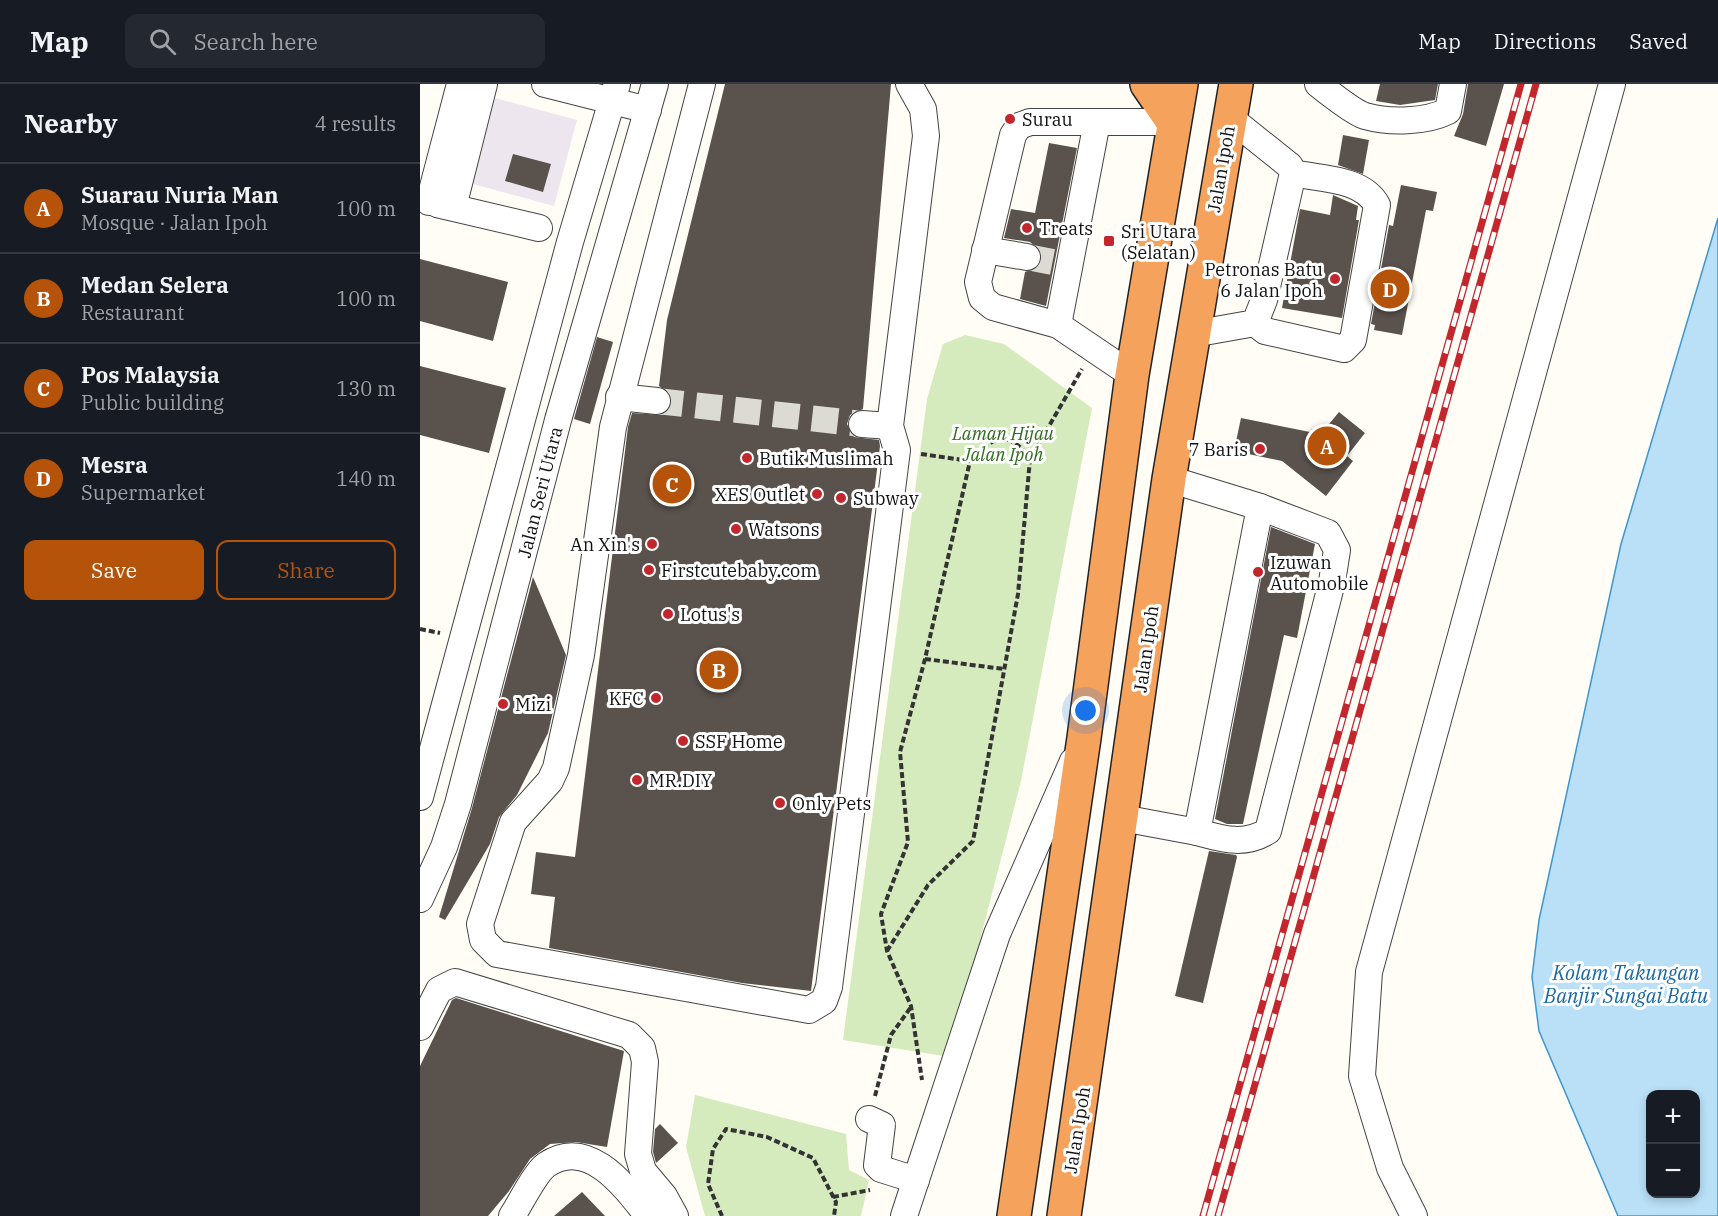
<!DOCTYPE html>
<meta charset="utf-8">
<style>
body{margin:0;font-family:"IBM Plex Serif",serif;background:#242831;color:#f1f3f6}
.controls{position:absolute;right:18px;bottom:18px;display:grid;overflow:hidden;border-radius:12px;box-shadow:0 3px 9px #0003}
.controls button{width:54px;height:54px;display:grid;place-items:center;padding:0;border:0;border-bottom:2px solid #363941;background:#171b24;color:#f1f3f6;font:30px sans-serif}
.you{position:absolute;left:666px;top:627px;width:21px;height:21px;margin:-15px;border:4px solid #fff;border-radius:50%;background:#1a73e8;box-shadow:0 0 0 9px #1a73e833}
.badge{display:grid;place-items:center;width:39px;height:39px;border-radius:50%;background:#b45309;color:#fff;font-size:20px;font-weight:700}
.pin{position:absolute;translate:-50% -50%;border:3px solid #fff;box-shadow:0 2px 6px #0006}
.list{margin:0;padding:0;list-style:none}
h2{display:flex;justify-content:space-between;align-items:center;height:78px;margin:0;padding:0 24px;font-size:26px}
h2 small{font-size:20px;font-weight:400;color:#9ea1a6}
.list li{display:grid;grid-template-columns:39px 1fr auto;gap:18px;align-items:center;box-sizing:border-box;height:90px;padding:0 24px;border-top:2px solid #363941}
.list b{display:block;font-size:22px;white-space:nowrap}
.list p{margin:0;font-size:20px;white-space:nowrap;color:#9ea1a6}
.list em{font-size:20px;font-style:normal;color:#9ea1a6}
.actions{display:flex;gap:12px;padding:18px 24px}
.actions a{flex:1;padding:14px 0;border:2px solid #b45309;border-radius:12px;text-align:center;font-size:21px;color:#b45309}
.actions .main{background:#b45309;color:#fff}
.icon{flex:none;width:33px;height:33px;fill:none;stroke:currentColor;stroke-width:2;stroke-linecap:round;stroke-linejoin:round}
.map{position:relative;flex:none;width:1298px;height:1132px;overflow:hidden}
header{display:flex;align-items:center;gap:36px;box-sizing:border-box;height:84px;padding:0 30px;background:#171b24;border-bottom:2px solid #363941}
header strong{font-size:28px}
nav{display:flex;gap:33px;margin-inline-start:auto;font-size:21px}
.search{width:420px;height:54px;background:#242831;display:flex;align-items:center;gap:15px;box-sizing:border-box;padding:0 21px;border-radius:12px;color:#9ea1a6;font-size:22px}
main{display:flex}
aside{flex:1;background:#171b24}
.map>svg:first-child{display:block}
.industrial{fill:#eee6ef}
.green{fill:#d5ebbd}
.water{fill:#b9e0f7;stroke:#3f96cf;stroke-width:1.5;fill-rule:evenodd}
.building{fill:#5a524d}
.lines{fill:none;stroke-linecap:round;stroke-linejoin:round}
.minor-tunnel{stroke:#dbdad3;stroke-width:26;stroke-dasharray:26 13;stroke-linecap:butt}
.minor-casing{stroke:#444;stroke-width:28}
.highway-casing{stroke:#222;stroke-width:36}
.path{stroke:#333;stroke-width:4;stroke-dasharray:6 3;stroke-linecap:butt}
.minor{stroke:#fff;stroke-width:26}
.highway{stroke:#f5a25d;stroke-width:33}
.rail-casing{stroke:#c4262e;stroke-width:7}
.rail{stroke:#fff;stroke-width:4.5;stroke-dasharray:14;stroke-linecap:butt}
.poi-dot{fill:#c4262e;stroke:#fff;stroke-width:2}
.labels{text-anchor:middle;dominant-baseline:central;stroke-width:6;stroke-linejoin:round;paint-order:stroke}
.poi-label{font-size:18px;fill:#111;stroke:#fff;text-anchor:start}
.street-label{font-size:18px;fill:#111;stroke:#fff}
.park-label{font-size:18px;font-style:italic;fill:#2f6b1f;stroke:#fff}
.water-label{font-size:20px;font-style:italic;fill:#1768a6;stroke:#fff}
</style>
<header>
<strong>Map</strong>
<div class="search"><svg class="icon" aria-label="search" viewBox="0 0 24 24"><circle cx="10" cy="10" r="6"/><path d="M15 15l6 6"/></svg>Search here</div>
<nav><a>Map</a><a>Directions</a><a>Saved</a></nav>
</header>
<main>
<aside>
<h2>Nearby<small>4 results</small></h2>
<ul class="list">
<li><span class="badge">A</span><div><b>Suarau Nuria Man</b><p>Mosque · Jalan Ipoh</p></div><em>100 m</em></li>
<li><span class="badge">B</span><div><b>Medan Selera</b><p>Restaurant</p></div><em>100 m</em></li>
<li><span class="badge">C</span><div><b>Pos Malaysia</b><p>Public building</p></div><em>130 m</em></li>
<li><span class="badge">D</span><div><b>Mesra</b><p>Supermarket</p></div><em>140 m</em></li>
</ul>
<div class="actions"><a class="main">Save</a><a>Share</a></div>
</aside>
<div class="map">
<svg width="1298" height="1132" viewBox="0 0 1298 1132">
<rect width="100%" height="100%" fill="#fffdf5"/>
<polygon class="industrial" points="75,14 157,36 134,122 53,100"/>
<g class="green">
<polygon points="545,251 584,260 672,324 601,697 530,973 423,956 507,315 523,260"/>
<polygon points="275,1011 426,1050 429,1086 449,1096 441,1132 285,1132 266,1063"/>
</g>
<path class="water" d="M1298,134v998h-100l-79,-185 -7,-54 7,-57 82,-376zM1276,1010v100h-46v-100z"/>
<g class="building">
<polygon points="305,0 471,0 443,325 430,331 427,340 434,353 459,356 460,362 391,907 322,899 129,864 135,813 111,810 116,768 155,773 208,343 212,329 243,331 252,319 250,310 239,302 247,236"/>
<polygon points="960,0 1018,0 1015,16 980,21 956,17"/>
<polygon points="1048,0 1084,0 1066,62 1034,52 1043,30"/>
<polygon points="923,51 949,56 943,90 918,81"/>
<polygon points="629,59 657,64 626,222 600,215 605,188 619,182 621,167 610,158 584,154 591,125 615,129"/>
<polygon points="93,70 131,80 123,108 85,97"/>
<polygon points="981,101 1017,108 1013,127 1006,126 982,251 954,246 955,241 951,240 969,141 973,142"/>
<polygon points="913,111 938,122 936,136 939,136 922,234 862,224 880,125 910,131"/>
<polygon points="0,175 88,198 73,257 0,237"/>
<polygon points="177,253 193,258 170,340 154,335"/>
<polygon points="0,282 86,304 69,369 0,351"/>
<polygon points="919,328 945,349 927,372 933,377 906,412 862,377 814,367 821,334 890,348 892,345 900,351"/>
<polygon points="851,443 895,460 877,554 864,551 823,740 807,740 795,735"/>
<polygon points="113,493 146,571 128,649 97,711 79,733 70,760 25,836 19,833 52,724"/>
<polygon points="789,767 816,771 817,773 783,919 755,912"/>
<polygon points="36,914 204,967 187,1063 156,1058 130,1060 110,1075 89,1107 68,1132 0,1132 0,982 32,916"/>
<polygon points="240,1040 258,1059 236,1079 233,1068 235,1045"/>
<polygon points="162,1108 185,1132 134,1132"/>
</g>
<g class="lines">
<g class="minor-tunnel">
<polyline points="607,173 638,179"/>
<polyline points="237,317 442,340"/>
</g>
<g class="minor-casing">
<g id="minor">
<polyline points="125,0 228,26"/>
<polyline points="282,0 193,343 161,571 136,684 130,697 93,738 60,840 63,856 77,870 389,926 404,917 409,903 477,366 470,342 506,52 503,25 489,0"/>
<path d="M898,0c10,8 35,28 47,32 25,7 61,6 83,-5l5,-27"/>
<polyline points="9,118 40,0"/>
<polyline points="17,120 119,144"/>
<polyline points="33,123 64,0"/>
<polyline points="565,166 607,173"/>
<path d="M835,239l10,8 79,18 9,-9 24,-135c-15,-27 -56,-26 -84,-32"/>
<polyline points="638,241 677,38"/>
<polyline points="773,250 835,239 844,216 873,89 870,82 810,34"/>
<polyline points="712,291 638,241 573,223 562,214 558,198 593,51 599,42 610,38 753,38"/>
<polyline points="199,313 237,317"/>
<polyline points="442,340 470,342"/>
<polyline points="0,713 150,158 197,0"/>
<polyline points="702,734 777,748 840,423 749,395"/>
<path d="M777,748c26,7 47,14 71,-1l64,-249 5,-32 -9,-17 -68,-26"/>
<polyline points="0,815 24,763 38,720 138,336 235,0"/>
<polyline points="0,943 19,906 35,898 209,951 222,964 225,978 218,1070 223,1087 244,1112 255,1132"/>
<polyline points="449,1035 462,1041 457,1081 461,1085 496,1096"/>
<path d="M92,1132c8,-12 23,-43 34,-51 43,-29 79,22 102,51"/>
<polyline points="484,1132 577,850 653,677"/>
<polyline points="994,1132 970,1084 942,992 949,888 1192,0"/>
</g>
</g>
<g class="highway-casing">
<g id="highway">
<polyline points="727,0 753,38"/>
<polyline points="594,1132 664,654 712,291 761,0"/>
<polyline points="644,1132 749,395 816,0"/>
</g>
</g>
<g class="path">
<polyline points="501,370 550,377 505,575 480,668 488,758 461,830 467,867 491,922 502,996"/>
<path d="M550,377c22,-24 38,-33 60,-2"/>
<polyline points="0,545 20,549"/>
<polyline points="505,575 584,585"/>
<polyline points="467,867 508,801 553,757 598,510 610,375 662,285"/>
<polyline points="455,1012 471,951 491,923"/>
<polyline points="413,1113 450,1106"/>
<polyline points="302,1132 288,1100 293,1065 306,1045 347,1053 393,1074 416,1118 414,1132"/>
</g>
<use href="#minor" class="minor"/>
<use href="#highway" class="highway"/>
<g class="rail-casing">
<g id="rail">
<polyline points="783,1132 1101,0"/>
<polyline points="798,1132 1116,0"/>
</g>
</g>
<use href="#rail" class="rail"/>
</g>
<g class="poi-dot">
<circle cx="590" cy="35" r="6"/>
<circle cx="607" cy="144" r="6"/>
<rect x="683" y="151" width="12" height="12" rx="3"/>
<circle cx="915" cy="195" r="6"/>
<circle cx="840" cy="365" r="6"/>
<circle cx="327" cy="374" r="6"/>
<circle cx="397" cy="410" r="6"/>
<circle cx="421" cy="414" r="6"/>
<circle cx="316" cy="445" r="6"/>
<circle cx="232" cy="460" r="6"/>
<circle cx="229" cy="486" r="6"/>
<circle cx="838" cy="488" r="6"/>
<circle cx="248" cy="530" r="6"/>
<circle cx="236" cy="614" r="6"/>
<circle cx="83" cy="620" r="6"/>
<circle cx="263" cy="657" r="6"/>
<circle cx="217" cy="696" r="6"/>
<circle cx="360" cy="719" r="6"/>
</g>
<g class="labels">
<g class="poi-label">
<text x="602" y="35">Surau</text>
<text x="619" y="144">Treats</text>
<text x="701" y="147">Sri Utara<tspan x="701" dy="21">(Selatan)</tspan></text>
<text x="903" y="185" text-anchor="end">Petronas Batu<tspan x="903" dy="21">6 Jalan Ipoh</tspan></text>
<text x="828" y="365" text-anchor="end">7 Baris</text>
<text x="339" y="374">Butik Muslimah</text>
<text x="385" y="410" text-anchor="end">XES Outlet</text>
<text x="433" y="414">Subway</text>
<text x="328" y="445">Watsons</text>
<text x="220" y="460" text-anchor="end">An Xin's</text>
<text x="850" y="478">Izuwan<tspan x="850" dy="21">Automobile</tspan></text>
<text x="241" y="486">Firstcutebaby.com</text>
<text x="260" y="530">Lotus's</text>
<text x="224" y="614" text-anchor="end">KFC</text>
<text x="95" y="620">Mizi</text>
<text x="275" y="657">SSF Home</text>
<text x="229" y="696">MR.DIY</text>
<text x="372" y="719">Only Pets</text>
</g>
<g class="street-label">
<text transform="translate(801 85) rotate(-80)">Jalan Ipoh</text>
<text transform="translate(120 408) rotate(-76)">Jalan Seri Utara</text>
<text transform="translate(726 565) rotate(-82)">Jalan Ipoh</text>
<text transform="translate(657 1046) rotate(-81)">Jalan Ipoh</text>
</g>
<g class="park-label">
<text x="583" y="349">Laman Hijau<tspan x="583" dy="21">Jalan Ipoh</tspan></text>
</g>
<g class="water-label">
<text x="1206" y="888">Kolam Takungan<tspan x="1206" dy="23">Banjir Sungai Batu</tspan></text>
</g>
</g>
</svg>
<div class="controls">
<button>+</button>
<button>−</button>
</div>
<div class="you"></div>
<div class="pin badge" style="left:907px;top:362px">A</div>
<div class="pin badge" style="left:299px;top:586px">B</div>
<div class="pin badge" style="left:252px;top:400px">C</div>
<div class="pin badge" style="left:970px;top:205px">D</div>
</div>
</main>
